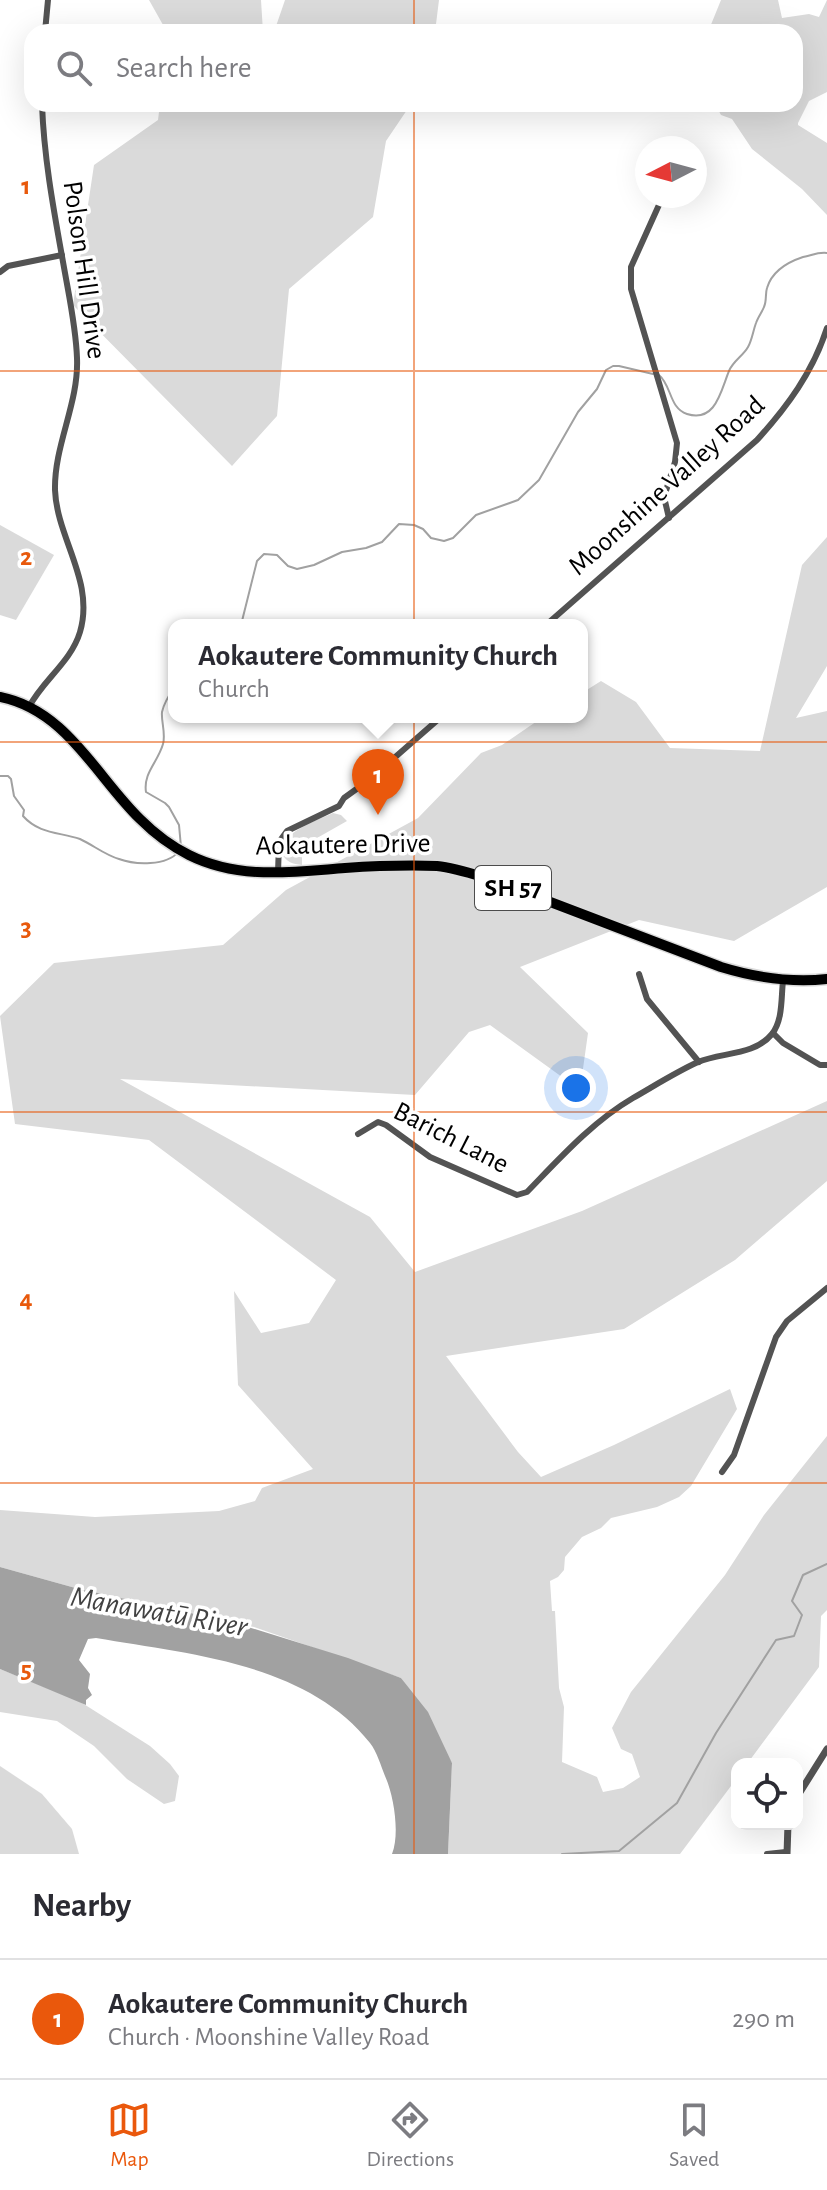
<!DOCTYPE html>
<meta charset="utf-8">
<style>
body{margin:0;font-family:"Alegreya Sans",sans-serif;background:#f7f7f7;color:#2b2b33}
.controls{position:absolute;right:24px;bottom:24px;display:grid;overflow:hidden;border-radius:16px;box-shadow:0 8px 32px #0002}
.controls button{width:72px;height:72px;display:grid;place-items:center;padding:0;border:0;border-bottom:2px solid #e1e1e2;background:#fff;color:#2b2b33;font:40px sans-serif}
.compass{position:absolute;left:635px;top:136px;width:72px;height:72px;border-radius:50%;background:#fff;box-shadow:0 8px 32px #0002;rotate:264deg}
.you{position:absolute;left:576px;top:1088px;width:28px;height:28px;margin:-20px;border:6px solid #fff;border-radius:50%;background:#1a73e8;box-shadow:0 0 0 12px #1a73e833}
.badge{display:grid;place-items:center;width:52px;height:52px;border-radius:50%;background:#ea580c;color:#fff;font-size:26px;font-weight:700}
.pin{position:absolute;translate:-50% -66px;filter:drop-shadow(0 2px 4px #0008)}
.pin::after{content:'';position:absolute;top:42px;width:28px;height:24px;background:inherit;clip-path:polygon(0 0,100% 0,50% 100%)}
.popup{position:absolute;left:168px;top:619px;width:420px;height:104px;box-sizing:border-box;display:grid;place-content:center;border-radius:16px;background:#fff;filter:drop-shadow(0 2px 6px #0005);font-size:26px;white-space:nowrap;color:#7c7c81}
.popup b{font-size:30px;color:#2b2b33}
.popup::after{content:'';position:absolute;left:50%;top:100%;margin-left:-16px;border:16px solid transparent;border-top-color:#fff}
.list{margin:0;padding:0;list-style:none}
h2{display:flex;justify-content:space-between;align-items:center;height:104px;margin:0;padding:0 32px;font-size:34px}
h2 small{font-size:26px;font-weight:400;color:#7c7c81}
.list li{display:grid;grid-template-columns:52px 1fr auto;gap:24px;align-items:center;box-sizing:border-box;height:120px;padding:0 32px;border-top:2px solid #e1e1e2}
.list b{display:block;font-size:30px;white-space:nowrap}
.list p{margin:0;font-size:26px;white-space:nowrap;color:#7c7c81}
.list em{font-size:26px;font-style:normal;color:#7c7c81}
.icon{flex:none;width:44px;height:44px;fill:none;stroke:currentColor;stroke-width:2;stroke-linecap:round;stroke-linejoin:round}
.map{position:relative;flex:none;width:827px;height:1854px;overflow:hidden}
.search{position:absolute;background:#fff;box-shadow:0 8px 32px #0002;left:24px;right:24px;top:24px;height:88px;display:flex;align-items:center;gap:20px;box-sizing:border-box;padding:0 28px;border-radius:24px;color:#7c7c81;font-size:30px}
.sheet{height:224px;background:#fff}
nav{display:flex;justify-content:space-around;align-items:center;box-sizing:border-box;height:112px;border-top:2px solid #e1e1e2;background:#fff;font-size:22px;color:#7c7c81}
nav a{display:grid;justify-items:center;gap:4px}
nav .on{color:#ea580c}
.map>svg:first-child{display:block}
.green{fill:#dadada}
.water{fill:#a1a1a1}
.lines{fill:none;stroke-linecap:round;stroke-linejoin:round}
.stream{stroke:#a1a1a1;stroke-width:2}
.trunk-casing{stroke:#dbdbdb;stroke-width:13}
.minor{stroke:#535353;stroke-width:6}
.tertiary{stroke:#535353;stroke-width:7}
.trunk{stroke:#000;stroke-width:10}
.grid{fill:none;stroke:#e8590c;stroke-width:2;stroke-opacity:0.55}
.labels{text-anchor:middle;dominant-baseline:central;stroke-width:7;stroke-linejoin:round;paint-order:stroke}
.shield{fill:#fff;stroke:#4c4c4c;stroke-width:2}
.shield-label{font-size:26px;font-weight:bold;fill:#000}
.street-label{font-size:28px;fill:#000;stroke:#fff}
.water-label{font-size:30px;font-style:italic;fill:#424242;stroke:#fff}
.grid-label{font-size:26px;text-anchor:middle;font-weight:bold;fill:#e8590c;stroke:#fff;stroke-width:7;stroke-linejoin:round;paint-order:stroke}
</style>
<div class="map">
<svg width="827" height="1854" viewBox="0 0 827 1854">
<rect width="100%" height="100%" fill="#fff"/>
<g class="green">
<polygon points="149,0 261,0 263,32 167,32"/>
<polygon points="285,0 439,0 435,32 274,32"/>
<polygon points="721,0 778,0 782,18 809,14 819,17 827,0 827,92 809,101 798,123 798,125 827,143 827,215 802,189 752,149 732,119 721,115 715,104 795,104 795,32 708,32"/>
<polygon points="160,104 411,104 386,141 373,217 289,289 277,416 232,466 73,305 94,165 158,120"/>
<polygon points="0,525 54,555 16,620 0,615"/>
<polygon points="827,537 827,666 796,718 827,711 827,887 734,941 639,920 520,967 588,1033 580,1090 490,1025 469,1032 415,1095 120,1079 370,1217 415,1272 582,1211 827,1101 827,1181 735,1260 624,1329 446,1356 518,1452 541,1477 614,1445 730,1389 737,1409 691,1486 679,1497 657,1507 611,1518 601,1528 582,1537 565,1557 564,1570 558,1577 550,1581 552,1611 555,1611 559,1688 564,1707 562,1762 597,1777 603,1792 623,1788 640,1777 632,1754 621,1749 612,1728 631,1692 725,1575 764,1515 827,1436 827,1610 821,1616 819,1667 747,1764 737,1764 737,1778 680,1854 448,1854 452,1763 401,1678 254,1627 79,1589 0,1567 0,1510 95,1517 219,1511 255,1501 262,1488 313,1469 238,1385 234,1291 261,1333 309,1323 336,1280 149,1140 15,1124 0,1016 54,963 223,945 286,890 418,818 481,753 502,745 543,717 582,717 582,693 601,681 636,702 670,748 760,751 802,565"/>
<path d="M333,813l8,2 6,6 -30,17 4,6 12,4 -31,7v10c-10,-1 -15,-3 -20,-11 1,-24 32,-32 51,-41z"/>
<polygon points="0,1669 79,1701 150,1746 170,1764 179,1776 175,1801 164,1804 127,1779 94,1746 57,1721 0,1712"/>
<polygon points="0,1766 42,1794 72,1829 79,1854 0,1854"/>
</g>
<path class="water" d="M0,1567l79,22 153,33 116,36 53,20 27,34 24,51 -4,91h-56c8,-20 2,-58 -7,-78 -4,-10 -8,-24 -15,-33 -63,-80 -181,-89 -274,-105l-8,1 -9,21 11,14 -2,14 4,7 -6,5v5l-86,-36z"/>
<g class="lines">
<g class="stream">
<path d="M659,375c13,11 10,33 28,39 29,9 34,-24 42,-43 4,-10 14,-15 19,-24 4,-7 5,-16 8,-24 2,-6 6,-11 8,-16 3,-7 1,-13 3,-19 5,-17 21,-26 36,-31 10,-2 14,-5 24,-4"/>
<polyline points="241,625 257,561 264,554 277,555 288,566 297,569 314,565 342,552 366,548 382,542 399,524 414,525 423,529 431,538 444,541 453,538 476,515 518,500 539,480 578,412 597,389 606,370 613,366 619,366 653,374"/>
<path d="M174,688c-5,7 -10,15 -12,24 -1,10 4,21 1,32 -5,18 -20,29 -17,48l19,11 4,4 10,18 2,22"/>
<path d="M0,776h8l3,3 3,17 10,14 -1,6c16,18 36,16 57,23 13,6 25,16 39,20 16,6 48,7 59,-7"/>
<polyline points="562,1854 619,1851 677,1803 716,1733 776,1640 794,1636 802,1615 792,1601 803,1575 827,1564"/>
</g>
<g class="trunk-casing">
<path id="trunk" d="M0,697c66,13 96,79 140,122 14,14 31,27 49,36 50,25 103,17 156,13 30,-2 62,-3 92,-2 18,2 36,8 53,13l231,88c36,11 69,16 106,12"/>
</g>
<g class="minor">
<polyline points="45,32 48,0"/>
<polyline points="663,196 631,267 631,289 677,443 675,462 664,497 669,518"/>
<polyline points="0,272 8,266 62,255"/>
<path d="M546,625l211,-185c30,-33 56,-68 70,-112"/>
<path d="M29,707c14,-27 42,-45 51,-75 15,-51 -23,-93 -25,-142 -1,-45 24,-87 22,-132 -1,-29 -7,-57 -12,-85 -10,-56 -21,-112 -23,-169"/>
<polyline points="278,873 279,842 287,831 339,806 344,798 369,780 441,717"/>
<polyline points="639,974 647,999 699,1062"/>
<polyline points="773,1033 783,1043 820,1065 827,1065"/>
<path d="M358,1134l20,-12 8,3 44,32 87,38 10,-3c33,-34 65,-70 106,-94 21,-12 43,-26 65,-36 24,-10 56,-6 74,-28 11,-14 9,-36 11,-53"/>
<polyline points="722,1472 734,1455 776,1337 787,1321 827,1288"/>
<polyline points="767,1854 786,1852"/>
</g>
<g class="tertiary">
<polyline points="797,1797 827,1749"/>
<polyline points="787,1854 788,1824"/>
</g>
<use href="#trunk" class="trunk"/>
</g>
<path class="grid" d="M414,0v32M414,104v1750M0,371h827M0,742h827M0,1112h827M0,1483h827"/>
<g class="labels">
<rect class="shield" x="475" y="866" width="76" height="44" rx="6"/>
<g class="shield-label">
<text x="513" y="888">SH 57</text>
</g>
<g class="street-label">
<text transform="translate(84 270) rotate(82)">Polson Hill Drive</text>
<text transform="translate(667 486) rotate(-42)">Moonshine Valley Road</text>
<text transform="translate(343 845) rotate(-1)">Aokautere Drive</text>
<text transform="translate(451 1138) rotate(27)">Barich Lane</text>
</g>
<g class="water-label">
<text transform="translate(159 1612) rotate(10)">Manawatū River</text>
</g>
</g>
<g class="grid-label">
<text x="26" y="194">1</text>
<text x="26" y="565">2</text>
<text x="26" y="936">3</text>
<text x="26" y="1307">4</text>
<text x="26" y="1678">5</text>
</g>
</svg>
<div class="controls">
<button><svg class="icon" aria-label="locate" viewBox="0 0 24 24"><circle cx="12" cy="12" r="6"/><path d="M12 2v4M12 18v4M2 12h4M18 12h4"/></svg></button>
</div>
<svg class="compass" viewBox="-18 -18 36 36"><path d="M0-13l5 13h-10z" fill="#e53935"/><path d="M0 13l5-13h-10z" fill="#7c7c81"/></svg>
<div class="you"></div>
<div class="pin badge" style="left:378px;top:815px">1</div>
<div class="popup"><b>Aokautere Community Church</b>Church</div>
<div class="search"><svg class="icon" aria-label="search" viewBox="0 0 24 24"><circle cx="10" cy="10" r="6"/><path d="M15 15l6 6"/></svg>Search here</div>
</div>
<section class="sheet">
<h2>Nearby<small></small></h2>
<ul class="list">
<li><span class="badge">1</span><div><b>Aokautere Community Church</b><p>Church · Moonshine Valley Road</p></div><em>290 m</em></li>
</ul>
</section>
<nav>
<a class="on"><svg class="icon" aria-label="map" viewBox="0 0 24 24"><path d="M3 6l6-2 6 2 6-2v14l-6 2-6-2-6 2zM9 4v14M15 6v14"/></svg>Map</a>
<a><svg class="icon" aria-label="directions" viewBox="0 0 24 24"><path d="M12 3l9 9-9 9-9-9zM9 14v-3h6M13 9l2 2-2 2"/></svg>Directions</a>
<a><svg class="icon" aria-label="saved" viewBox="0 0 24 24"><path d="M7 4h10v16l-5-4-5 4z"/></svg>Saved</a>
</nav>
